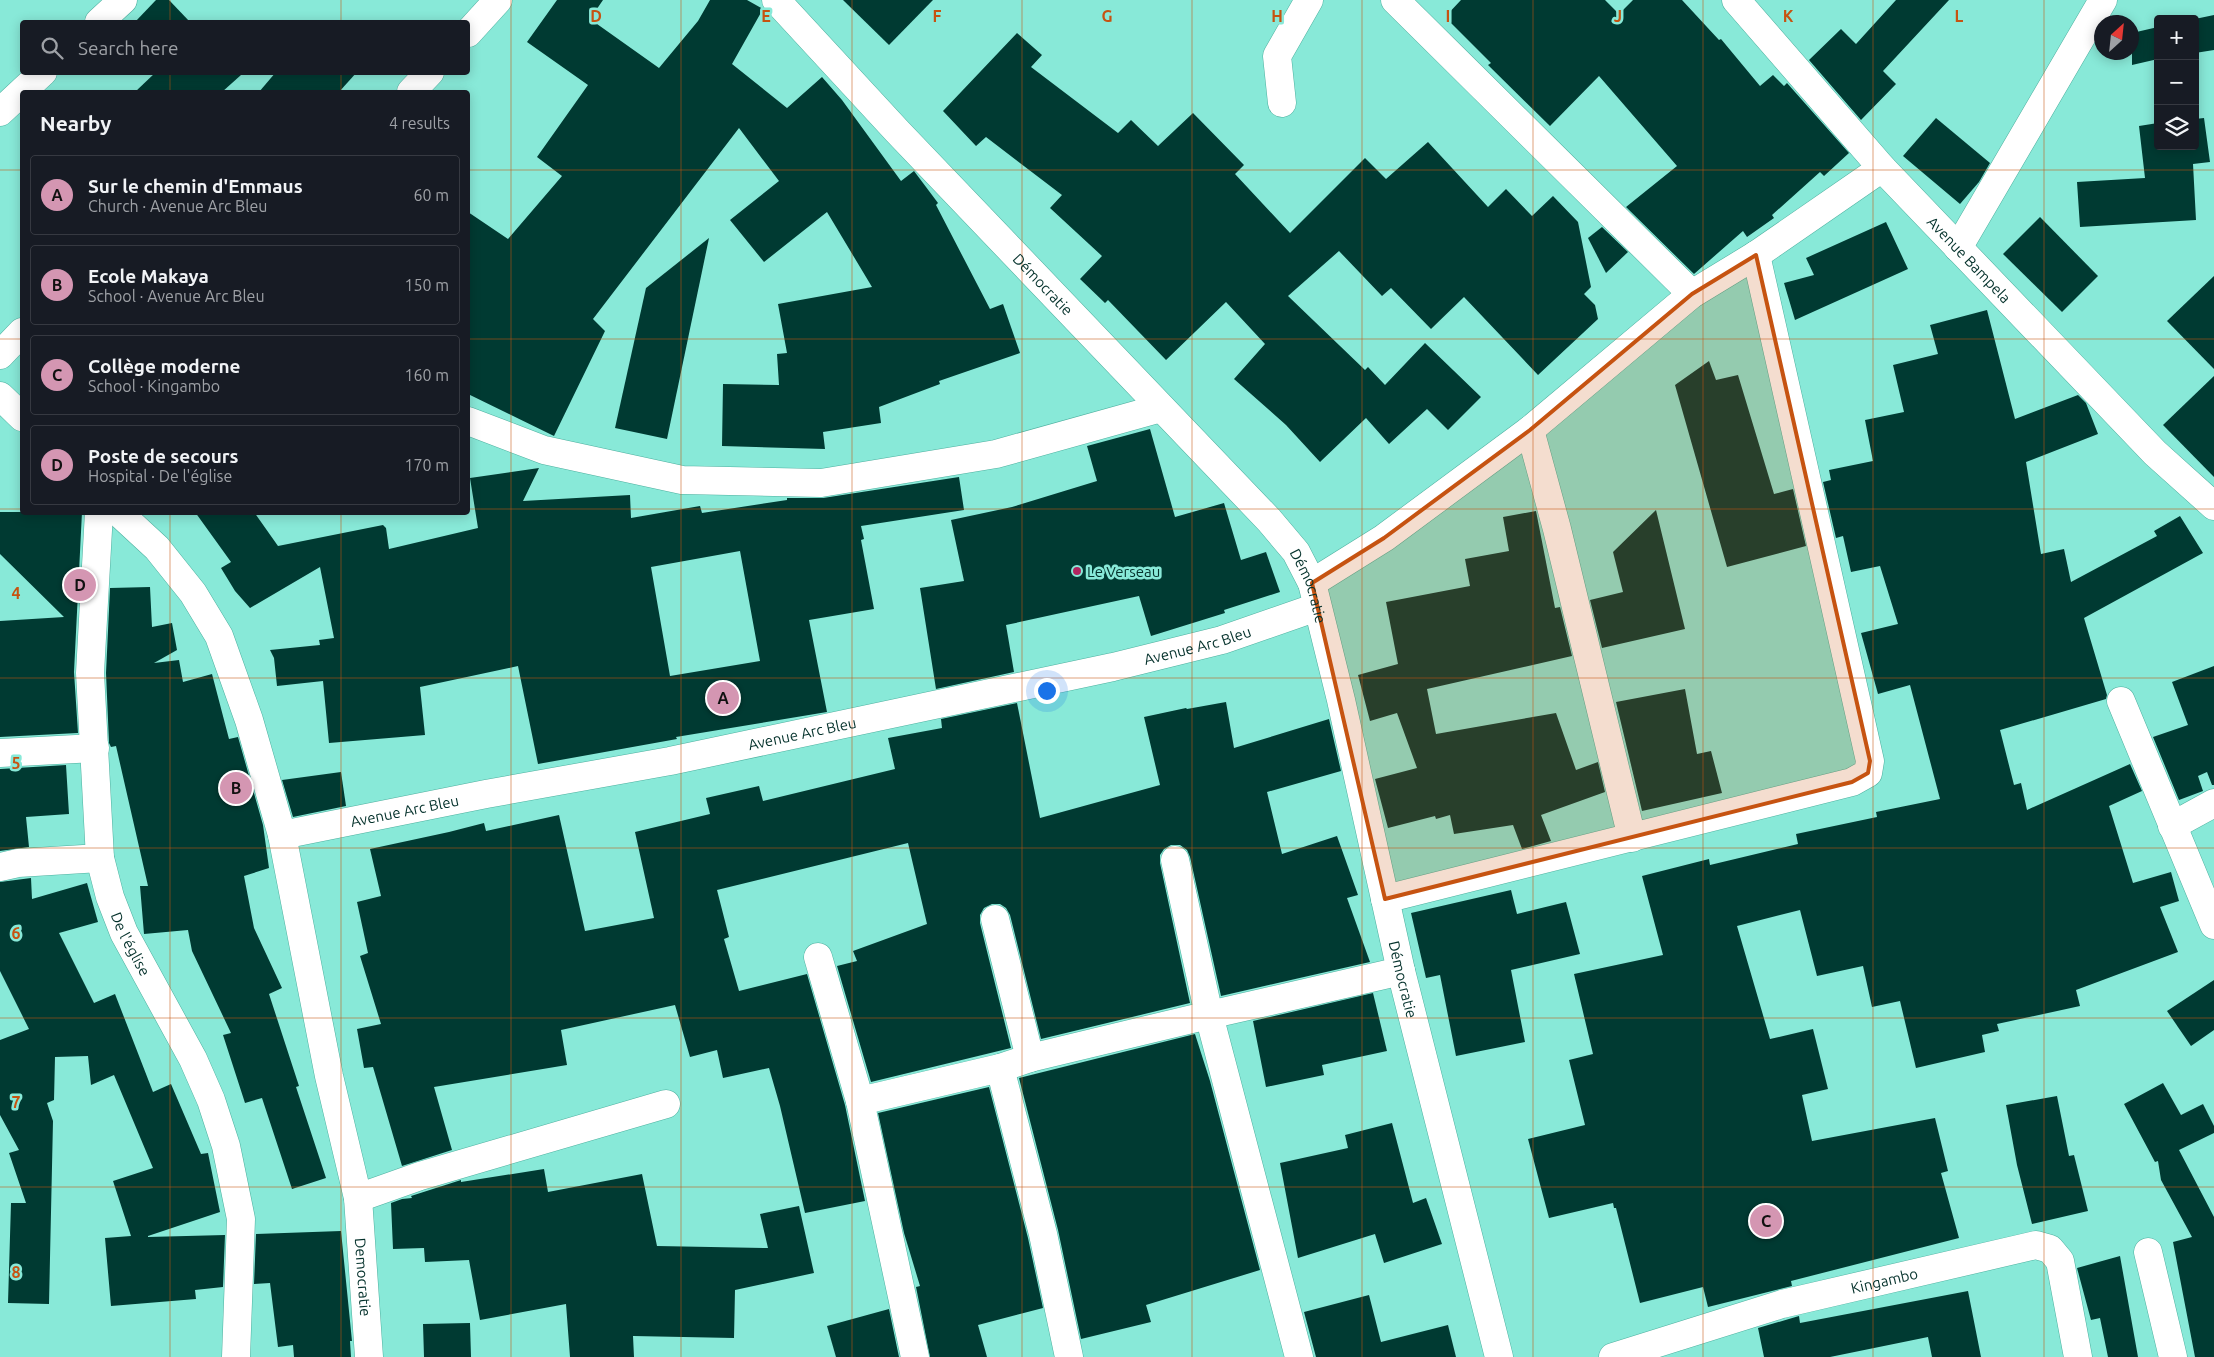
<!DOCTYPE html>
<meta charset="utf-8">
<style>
body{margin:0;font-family:Ubuntu,sans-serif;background:#20242c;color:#f1f3f6}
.controls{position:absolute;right:15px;top:15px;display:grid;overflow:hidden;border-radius:5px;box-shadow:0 2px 12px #0003}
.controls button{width:45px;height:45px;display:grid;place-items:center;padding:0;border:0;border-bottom:1px solid #363941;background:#171b24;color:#f1f3f6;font:25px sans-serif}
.compass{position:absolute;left:2094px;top:15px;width:45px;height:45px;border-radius:50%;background:#171b24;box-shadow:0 2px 12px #0003;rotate:27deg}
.you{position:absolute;left:1046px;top:690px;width:18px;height:18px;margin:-12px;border:4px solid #fff;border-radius:50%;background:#1a73e8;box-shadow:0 0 0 8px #1a73e833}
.badge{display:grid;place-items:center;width:32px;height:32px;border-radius:50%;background:#d496b2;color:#111;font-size:16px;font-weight:700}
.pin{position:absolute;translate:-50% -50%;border:2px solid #fff;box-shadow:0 1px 5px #0006}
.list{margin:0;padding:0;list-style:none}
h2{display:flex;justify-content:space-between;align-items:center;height:65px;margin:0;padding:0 20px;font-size:21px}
h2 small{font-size:16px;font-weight:400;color:#9ea1a6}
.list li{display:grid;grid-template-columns:32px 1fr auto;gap:15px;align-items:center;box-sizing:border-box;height:80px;margin:0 10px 10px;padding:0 10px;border:1px solid #363941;border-radius:5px}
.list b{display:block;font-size:19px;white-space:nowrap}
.list p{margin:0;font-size:16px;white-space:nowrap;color:#9ea1a6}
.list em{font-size:16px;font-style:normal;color:#9ea1a6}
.icon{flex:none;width:28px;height:28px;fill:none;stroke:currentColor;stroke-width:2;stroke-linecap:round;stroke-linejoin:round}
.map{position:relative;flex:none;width:2214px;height:1357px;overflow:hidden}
.search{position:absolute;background:#171b24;box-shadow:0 2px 12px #0003;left:20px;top:20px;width:450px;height:55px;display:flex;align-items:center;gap:12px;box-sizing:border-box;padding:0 18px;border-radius:5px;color:#9ea1a6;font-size:19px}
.panel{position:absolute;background:#171b24;box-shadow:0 2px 12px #0003;left:20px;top:90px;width:450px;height:425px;border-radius:5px}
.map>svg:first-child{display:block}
.building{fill:#003a32;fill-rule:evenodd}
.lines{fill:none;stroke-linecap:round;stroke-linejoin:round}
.minor-casing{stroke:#4db09f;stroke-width:29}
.minor{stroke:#fff;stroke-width:28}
.marked{fill:#c65311;fill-opacity:0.2;stroke:#c65311;stroke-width:4;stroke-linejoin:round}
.grid{fill:none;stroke:#c65311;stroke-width:1;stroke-opacity:0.55}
.poi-dot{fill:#b12560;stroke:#88e9d8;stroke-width:2}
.labels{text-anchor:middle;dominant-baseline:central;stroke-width:5;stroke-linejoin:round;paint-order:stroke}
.street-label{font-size:15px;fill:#04312b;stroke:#88e9d8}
.poi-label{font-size:15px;fill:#04312b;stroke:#88e9d8;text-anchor:start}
.grid-label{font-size:16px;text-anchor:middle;font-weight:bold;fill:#c65311;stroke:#88e9d8;stroke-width:5;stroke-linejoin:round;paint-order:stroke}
</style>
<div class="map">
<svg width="2214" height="1357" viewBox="0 0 2214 1357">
<rect width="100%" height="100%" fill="#88e9d8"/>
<g class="building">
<polygon points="156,0 169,0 190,22 135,22"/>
<polygon points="557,0 603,0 590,19 659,68 698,21 710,0 747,0 763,9 732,64 787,108 822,77 842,100 901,181 914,171 938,203 936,205 990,309 1003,304 1020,353 939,381 940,384 879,407 881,423 823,432 825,449 722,446 723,384 779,385 777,354 787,353 778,304 872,287 827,212 764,262 730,220 779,181 739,128 593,319 605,331 554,436 468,394 468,212 508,239 562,176 537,157 588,85 527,42"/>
<polygon points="843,0 933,0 889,45"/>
<polygon points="1461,0 1605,0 1619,14 1633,0 1682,0 1719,40 1721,39 1760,86 1773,75 1784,86 1787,83 1849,153 1824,176 1820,172 1772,215 1774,218 1747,237 1743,231 1694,274 1626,207 1677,166 1599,76 1550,126 1488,65 1491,63 1445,17"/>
<polygon points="1896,0 1949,0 1883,71 1896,84 1861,120 1809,60 1841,29 1856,44"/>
<polygon points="2214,15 2214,50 2195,53 2195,19"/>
<polygon points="2158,27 2158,59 2132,65 2132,33"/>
<polygon points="1017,33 1042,55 1031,67 1118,133 1131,120 1158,146 1193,113 1244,165 1235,174 1290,233 1365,158 1386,179 1428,142 1488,207 1506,189 1532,216 1553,196 1578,222 1591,287 1584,294 1595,305 1598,319 1538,375 1464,297 1431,329 1391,288 1382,296 1339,251 1288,296 1365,370 1368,367 1385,385 1425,343 1481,397 1448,430 1427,409 1389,444 1366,418 1320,462 1286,425 1234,379 1265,344 1226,302 1166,360 1108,300 1105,303 1080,279 1102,256 1050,208 1062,195 986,137 976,146 943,111"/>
<polygon points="156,72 238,72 241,75 222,92 135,92"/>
<polygon points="276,72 357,72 339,92 259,92"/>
<polygon points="1936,118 1990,163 1979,182 1960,204 1903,156"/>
<polygon points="2204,118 2210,162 2193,164 2196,220 2080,227 2077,182 2145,178 2139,126 2158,123 2158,146 2195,146 2195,119"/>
<polygon points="2040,217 2098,276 2062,312 2003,254"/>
<polygon points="1886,222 1908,269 1795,320 1784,283 1814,275 1806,258"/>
<polygon points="1602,227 1628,252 1606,273 1588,238"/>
<polygon points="709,238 667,439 615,428 646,288"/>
<polygon points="2214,276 2214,369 2167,321"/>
<polygon points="1987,310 2015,419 2078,395 2086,403 2098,434 2026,462 2041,554 2064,549 2071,582 2157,536 2154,531 2180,516 2203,553 2084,618 2107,695 2106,699 2000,730 2014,785 2021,783 2027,810 2130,764 2142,791 2109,806 2133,883 2171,872 2179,901 2160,907 2178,952 2076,990 2080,1006 1997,1024 1999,1031 1982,1035 1985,1052 1916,1068 1900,1001 1872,1007 1863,966 1817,976 1800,910 1737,926 1770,1039 1813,1029 1828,1089 1802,1095 1812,1141 1935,1118 1948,1171 1941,1173 1959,1238 1791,1281 1792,1286 1708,1307 1703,1287 1640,1303 1616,1208 1614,1208 1613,1203 1549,1218 1528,1139 1585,1125 1569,1060 1593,1054 1574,974 1663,955 1642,876 1709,859 1710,865 1798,844 1796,834 1877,817 1876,812 1940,799 1910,685 1878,694 1861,633 1898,624 1880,566 1851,572 1843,536 1836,538 1823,482 1831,480 1829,470 1873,461 1865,420 1904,412 1893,365 1938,354 1930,325"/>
<polygon points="1709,361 1716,380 1738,375 1774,494 1793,489 1806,546 1727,567 1675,385"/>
<polygon points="2214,376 2214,477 2163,425"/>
<polygon points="1150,429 1175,517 1224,503 1241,560 1266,552 1280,592 1224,610 1225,613 1151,636 1139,596 1006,625 1014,672 936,689 920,588 964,581 951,520 1012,507 1097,481 1087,446"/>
<path d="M539,468l-16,33 107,-6 1,23 69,-12 2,7 85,-13v-2h36l136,-21 5,33 -103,16 3,13 -3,1 13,69 -65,11 18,92 -151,25 1,2 -139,25 -20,-98 -98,21 5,48 -96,8 -6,-62 -46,5 -3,-28 -4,-8 50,-5 -1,-5 15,-2 -14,-71 -70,41 -15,-17 -14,-23 10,-6 -36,-50h59l24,34 105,-21 3,3 3,21 89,-21 -8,-50zM740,551l20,110 -90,15 -19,-109z"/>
<polygon points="1656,510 1685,629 1602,648 1590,600 1623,592 1613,552"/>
<polygon points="1536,511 1555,608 1560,607 1572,656 1427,689 1436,734 1556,713 1576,770 1598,762 1605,792 1541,815 1551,841 1522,849 1513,825 1454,834 1450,815 1436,819 1435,816 1388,828 1375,779 1417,768 1397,713 1370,721 1358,675 1398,664 1386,602 1470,586 1465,559 1509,551 1503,517"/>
<polygon points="0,512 82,512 74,672 78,733 0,737 0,621 64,617 0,554"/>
<polygon points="150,587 152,627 172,623 177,650 154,663 179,660 183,682 212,674 229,739 238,737 263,825 269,868 244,876 254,928 282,988 269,994 299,1086 296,1087 326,1178 292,1189 262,1098 245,1103 223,1035 231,1033 192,951 188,930 144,934 140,886 148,886 116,746 111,747 109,743 106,673 110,588"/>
<polygon points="2214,666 2214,785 2212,785 2207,772 2198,776 2203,791 2179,800 2153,737 2188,725 2172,682"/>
<polygon points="1685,689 1697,754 1711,751 1722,793 1642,811 1616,702"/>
<polygon points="1226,702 1234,748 1329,719 1341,771 1267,792 1282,854 1337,836 1358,895 1347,898 1370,962 1221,996 1190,857 1187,850 1180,845 1171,845 1164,849 1160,855 1160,863 1190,1003 1041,1039 1010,915 1006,908 1000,904 992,904 984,908 980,915 980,923 1011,1048 871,1082 837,966 857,961 853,951 927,924 908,843 717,890 729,937 724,939 739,991 807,974 845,1105 865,1201 805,1213 780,1106 769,1068 723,1078 717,1050 690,1057 675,1005 561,1030 567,1065 434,1087 452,1150 402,1166 373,1067 364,1068 357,1029 381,1024 360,956 368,953 357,902 381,896 370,849 449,832 484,823 486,831 559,815 585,931 654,918 635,832 710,814 706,798 759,786 763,801 895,769 888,738 942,728 941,719 1017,703 1040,818 1160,785 1144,717 1186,708 1187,709"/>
<polygon points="66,765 69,814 26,817 29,847 0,851 0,769"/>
<polygon points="341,772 346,806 293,817 282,780"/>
<polygon points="31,878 32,899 87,883 98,922 59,933 94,1003 115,994 153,1092 171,1084 201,1154 208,1153 220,1212 148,1236 148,1237 225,1235 223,1287 195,1290 196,1299 111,1306 105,1238 131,1236 113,1181 153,1168 114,1075 91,1085 88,1056 55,1057 54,1100 47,1103 53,1121 49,1304 8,1303 11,1203 26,1203 9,1153 19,1150 0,1115 0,1040 29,1029 0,971 0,882"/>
<polygon points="1511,890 1517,914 1566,902 1580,954 1511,970 1525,1042 1456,1056 1440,975 1426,978 1411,913"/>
<polygon points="2214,980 2214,1030 2191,1046 2167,1011"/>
<polygon points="1373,993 1387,1051 1322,1065 1324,1075 1266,1087 1253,1021"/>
<polygon points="1195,1034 1210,1081 1260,1270 1146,1305 1151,1322 1081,1339 1058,1230 1019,1078"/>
<polygon points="2163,1083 2181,1115 2203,1104 2214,1126 2214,1133 2179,1150 2214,1217 2214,1357 2195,1357 2173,1242 2192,1237 2161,1180 2158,1161 2155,1162 2124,1104"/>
<polygon points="989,1087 1028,1238 1043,1308 978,1325 987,1357 930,1357 916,1287 920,1286 904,1233 878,1113"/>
<polygon points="2057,1096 2069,1156 2074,1155 2088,1211 2032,1224 2017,1165 2006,1105"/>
<polygon points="1392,1123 1413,1203 1426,1198 1442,1244 1384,1263 1375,1234 1298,1258 1280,1163 1348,1148 1345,1135"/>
<polygon points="544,1169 548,1192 642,1174 657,1246 768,1248 760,1214 799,1206 814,1273 735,1290 734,1338 633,1336 634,1357 570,1357 566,1304 480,1320 469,1260 425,1262 424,1248 393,1249 391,1203 402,1199 412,1198 411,1196 461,1180 461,1182"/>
<polygon points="341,1231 352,1341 350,1341 351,1357 294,1357 293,1345 278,1347 270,1283 254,1284 256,1234"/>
<polygon points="2120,1256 2138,1357 2108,1357 2100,1318 2091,1320 2077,1268"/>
<polygon points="1968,1291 1981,1357 1932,1357 1928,1337 1830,1357 1764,1357 1758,1328 1799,1316 1800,1323"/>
<polygon points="1369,1295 1381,1342 1448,1325 1456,1357 1316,1357 1304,1312"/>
<polygon points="889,1309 899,1357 836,1357 827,1326"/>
<polygon points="470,1323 471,1357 424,1357 423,1324"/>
</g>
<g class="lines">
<g class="minor-casing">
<g id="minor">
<path id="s1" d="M776,0l121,131 372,389 27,32 16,31 29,117 60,271 98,386"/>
<polyline points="1395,0 1692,294"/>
<path id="s2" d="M1736,0l146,168 273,285 59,53"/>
<polyline points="99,22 123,0"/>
<polyline points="468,33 498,0"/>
<polyline points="411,92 430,72"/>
<polyline points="1282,103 1277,56 1309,0"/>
<polyline points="0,112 43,72"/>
<polyline points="1958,248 2103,0"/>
<polyline points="0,355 22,332"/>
<polyline points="0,396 22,417"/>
<polyline points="468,421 544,450 682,480 821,483 996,454 1161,408"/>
<polyline points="1530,430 1557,529 1632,838"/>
<path id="s3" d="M99,512l-9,161 10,185 10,39 14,36 69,126 18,41 15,46 15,73 -5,138"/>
<path id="s4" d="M118,512l39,36 36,45 26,43 30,84 33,115 47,241 29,122 11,159"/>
<polyline points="1312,583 1384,538 1530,430 1692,294 1756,255 1882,168"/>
<polyline points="2121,701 2214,925"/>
<polyline points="0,753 95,748"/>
<polyline points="2172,826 2214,803"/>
<path id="s5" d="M282,835l204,-41 184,-33 443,-94 109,-27 95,-33"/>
<polyline points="1175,860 1209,1015 1299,1357"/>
<polyline points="0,867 18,863 100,858"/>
<polyline points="1385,899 1852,782 1868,773 1870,761 1756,255"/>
<polyline points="995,919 1030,1058"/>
<polyline points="818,957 860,1101 915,1357"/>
<polyline points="1000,1068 1043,1234 1069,1357"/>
<polyline points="860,1101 1000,1068 1030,1058 1209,1015 1401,971"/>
<polyline points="358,1198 420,1176 666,1104"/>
<polyline points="2148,1252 2173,1357"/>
<path id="s6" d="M1613,1357l169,-53 254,-59 14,4 10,12 18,96"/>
</g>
</g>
<use href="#minor" class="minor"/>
</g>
<path class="marked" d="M1756,255l114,506 -2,12 -16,9 -467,117 -73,-316 72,-45 146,-108 162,-136z"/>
<path class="grid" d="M170,0v22M341,0v22M511,0v1357M681,0v1357M852,0v1357M1022,0v1357M1192,0v1357M1362,0v1357M1533,0v1357M1703,0v1357M1873,0v1357M2044,0v1357M170,72v20M341,72v20M0,170h22M468,170h1746M0,339h22M468,339h1746M0,509h22M468,509h1746M170,512v845M341,512v845M0,678h2214M0,848h2214M0,1018h2214M0,1187h2214"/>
<circle class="poi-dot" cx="1077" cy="571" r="5"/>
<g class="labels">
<g class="street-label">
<text stroke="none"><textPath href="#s2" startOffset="349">Avenue Bampela</textPath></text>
<text stroke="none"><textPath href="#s1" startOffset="390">Démocratie</textPath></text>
<text stroke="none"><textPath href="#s1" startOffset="795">Démocratie</textPath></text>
<text stroke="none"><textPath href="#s5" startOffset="935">Avenue Arc Bleu</textPath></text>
<text stroke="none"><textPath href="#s5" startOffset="530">Avenue Arc Bleu</textPath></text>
<text stroke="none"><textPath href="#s5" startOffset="125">Avenue Arc Bleu</textPath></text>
<text stroke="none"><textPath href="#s3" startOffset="438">De l'église</textPath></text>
<text stroke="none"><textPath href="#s1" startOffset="1200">Démocratie</textPath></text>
<text stroke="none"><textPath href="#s4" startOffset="820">Democratie</textPath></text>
<text stroke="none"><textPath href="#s6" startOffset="282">Kingambo</textPath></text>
</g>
<g class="poi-label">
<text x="1087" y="571">Le Verseau</text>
</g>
</g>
<g class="grid-label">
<text x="596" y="22">D</text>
<text x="766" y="22">E</text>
<text x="937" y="22">F</text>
<text x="1107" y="22">G</text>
<text x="1277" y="22">H</text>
<text x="1448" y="22">I</text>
<text x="1618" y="22">J</text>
<text x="1788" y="22">K</text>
<text x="1959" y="22">L</text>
<text x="16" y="599">4</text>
<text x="16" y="769">5</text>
<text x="16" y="939">6</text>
<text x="16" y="1108">7</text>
<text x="16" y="1278">8</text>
</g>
</svg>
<div class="controls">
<button>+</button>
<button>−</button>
<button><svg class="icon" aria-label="layers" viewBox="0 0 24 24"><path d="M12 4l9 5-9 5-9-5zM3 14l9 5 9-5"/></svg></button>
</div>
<svg class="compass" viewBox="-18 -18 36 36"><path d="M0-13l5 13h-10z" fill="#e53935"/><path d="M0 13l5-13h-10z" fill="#9ea1a6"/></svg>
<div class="you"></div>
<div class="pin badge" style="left:723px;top:698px">A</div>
<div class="pin badge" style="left:236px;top:788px">B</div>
<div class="pin badge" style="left:1766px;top:1221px">C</div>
<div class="pin badge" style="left:80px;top:585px">D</div>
<div class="search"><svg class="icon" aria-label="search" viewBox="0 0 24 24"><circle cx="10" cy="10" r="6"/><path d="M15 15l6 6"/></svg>Search here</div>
<section class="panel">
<h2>Nearby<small>4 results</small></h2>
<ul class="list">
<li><span class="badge">A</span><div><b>Sur le chemin d'Emmaus</b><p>Church · Avenue Arc Bleu</p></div><em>60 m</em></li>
<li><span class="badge">B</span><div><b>Ecole Makaya</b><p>School · Avenue Arc Bleu</p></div><em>150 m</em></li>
<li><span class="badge">C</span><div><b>Collège moderne</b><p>School · Kingambo</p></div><em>160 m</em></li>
<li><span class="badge">D</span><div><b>Poste de secours</b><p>Hospital · De l'église</p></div><em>170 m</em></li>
</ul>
</section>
</div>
